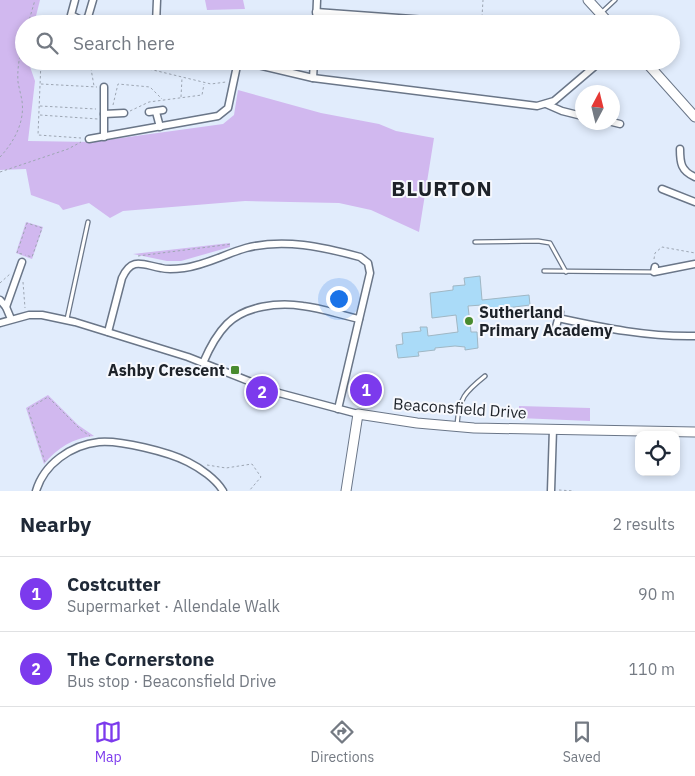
<!DOCTYPE html>
<meta charset="utf-8">
<style>
body{margin:0;font-family:"IBM Plex Sans",sans-serif;background:#f2f2f3;color:#1f2937}
.controls{position:absolute;right:15px;bottom:15px;display:grid;overflow:hidden;border-radius:10px;box-shadow:0 2px 8px #0003}
.controls button{width:45px;height:45px;display:grid;place-items:center;padding:0;border:0;border-bottom:1px solid #e0e1e3;background:#fff;color:#1f2937;font:25px sans-serif}
.compass{position:absolute;left:575px;top:85px;width:45px;height:45px;border-radius:50%;background:#fff;box-shadow:0 2px 8px #0003;rotate:7deg}
.you{position:absolute;left:338px;top:298px;width:18px;height:18px;margin:-12px;border:4px solid #fff;border-radius:50%;background:#1a73e8;box-shadow:0 0 0 8px #1a73e833}
.badge{display:grid;place-items:center;width:32px;height:32px;border-radius:50%;background:#7c3aed;color:#fff;font-size:16px;font-weight:700}
.pin{position:absolute;translate:-50% -50%;border:2px solid #fff;box-shadow:0 1px 5px #0006}
.list{margin:0;padding:0;list-style:none}
h2{display:flex;justify-content:space-between;align-items:center;height:65px;margin:0;padding:0 20px;font-size:21px}
h2 small{font-size:16px;font-weight:400;color:#747a83}
.list li{display:grid;grid-template-columns:32px 1fr auto;gap:15px;align-items:center;box-sizing:border-box;height:75px;padding:0 20px;border-top:1px solid #e0e1e3}
.list b{display:block;font-size:19px;white-space:nowrap}
.list p{margin:0;font-size:16px;white-space:nowrap;color:#747a83}
.list em{font-size:16px;font-style:normal;color:#747a83}
.icon{flex:none;width:28px;height:28px;fill:none;stroke:currentColor;stroke-width:2;stroke-linecap:round;stroke-linejoin:round}
.map{position:relative;flex:none;width:695px;height:491px;overflow:hidden}
.search{position:absolute;background:#fff;box-shadow:0 2px 8px #0003;left:15px;right:15px;top:15px;height:55px;display:flex;align-items:center;gap:12px;box-sizing:border-box;padding:0 18px;border-radius:28px;color:#747a83;font-size:19px}
.sheet{height:215px;background:#fff}
nav{display:flex;justify-content:space-around;align-items:center;box-sizing:border-box;height:70px;border-top:1px solid #e0e1e3;background:#fff;font-size:14px;color:#747a83}
nav a{display:grid;justify-items:center;gap:2px}
nav .on{color:#7c3aed}
.map>svg:first-child{display:block}
.green{fill:#d1b8ef}
.building{fill:#aadbf8;stroke:#a0b7c4}
.lines{fill:none;stroke-linecap:round;stroke-linejoin:round}
.lane-casing{stroke:#6a7688;stroke-width:5.5}
.street-casing{stroke:#6a7688;stroke-width:9}
.secondary-casing{stroke:#6a7688;stroke-width:11}
.path{stroke:#9da6b3;stroke-width:1;stroke-dasharray:2.5 2.5;stroke-linecap:butt}
.lane{stroke:#fff;stroke-width:3}
.street{stroke:#fff;stroke-width:6}
.secondary{stroke:#fff;stroke-width:9}
.poi-dot{fill:#498b2f;stroke:#f6f8fd;stroke-width:2}
.labels{text-anchor:middle;dominant-baseline:central;stroke-width:4;stroke-linejoin:round;paint-order:stroke}
.poi-label{font-size:16px;font-weight:bold;fill:#1d2229;stroke:#f6f8fd;text-anchor:start}
.street-label{font-size:16px;fill:#1d2229;stroke:#f6f8fd}
.district-label{font-size:21px;font-weight:bold;letter-spacing:1px;fill:#1d2229;stroke:#f6f8fd}
</style>
<div class="map">
<svg width="695" height="491" viewBox="0 0 695 491">
<rect width="100%" height="100%" fill="#e1ecfc"/>
<g class="green">
<polygon points="0,0 40,0 34,24 24,24 24,61 28,61 35,81 28,141 92,142 223,124 234,115 238,90 321,113 379,124 396,131 434,138 419,232 371,210 339,203 245,201 123,211 110,218 89,203 63,210 59,205 31,195 26,169 0,170"/>
<polygon points="205,0 243,0 245,9 207,10"/>
<polygon points="26,222 43,227 32,259 16,253"/>
<polygon points="230,243 230,247 181,261 167,261 133,254"/>
<path d="M48,395l30,30 16,11c-21,2 -37,12 -50,28l-18,-56z"/>
<polygon points="519,406 590,408 590,421 519,418"/>
</g>
<g class="building">
<polygon points="480,276 482,300 529,295 530,305 483,311 482,305 468,306 471,332 477,332 478,348 465,350 465,347 455,346 435,348 435,350 418,352 419,356 398,358 396,345 403,344 402,333 421,331 420,327 427,327 428,336 458,332 456,315 432,318 430,293 453,290 453,286 465,285 464,278"/>
<polygon points="358,379 377,382 373,401 355,398"/>
</g>
<g class="lines">
<g class="lane-casing">
<g id="lane">
<polyline points="601,13 615,0"/>
<polyline points="475,242 538,241 550,243 566,272"/>
<polyline points="544,271 654,272"/>
<polyline points="67,319 88,222"/>
<path d="M457,425c2,-27 8,-33 28,-49"/>
</g>
</g>
<g class="street-casing">
<g id="street">
<polyline points="75,0 71,15 83,21 88,17 93,0"/>
<polyline points="316,12 481,24"/>
<polyline points="156,24 157,0"/>
<polyline points="316,24 317,0"/>
<polyline points="241,61 313,78 537,106 554,101 601,61"/>
<polyline points="313,78 314,61"/>
<polyline points="104,87 104,137"/>
<polyline points="546,104 562,111 582,116"/>
<polyline points="149,112 163,110"/>
<polyline points="156,112 160,127"/>
<polyline points="104,114 124,113"/>
<polyline points="612,122 620,124"/>
<polyline points="89,139 218,116 228,108 238,61"/>
<path d="M680,149c0,14 1,22 15,28"/>
<polyline points="662,189 695,202"/>
<polyline points="655,267 654,272 695,264"/>
<polyline points="0,300 6,307 11,319"/>
<polyline points="6,307 22,262"/>
<path d="M558,318c46,10 90,19 137,18"/>
<polyline points="0,323 29,315 42,315 75,322 188,357 279,393 358,414"/>
<polyline points="556,327 560,312"/>
<path d="M108,332l14,-54c10,-22 21,-13 39,-10 7,2 15,1 23,0 22,-3 41,-14 62,-20 38,-10 77,-1 114,9l8,6 2,10 -32,136"/>
<path d="M203,363c6,-14 13,-28 24,-39 18,-18 51,-22 76,-18 19,2 37,9 56,13"/>
<path d="M36,491c8,-27 35,-46 63,-49 21,-2 70,10 89,20 12,6 28,17 35,29"/>
<polyline points="551,491 553,429"/>
</g>
</g>
<g class="secondary-casing">
<g id="secondary">
<polyline points="588,0 610,24"/>
<polyline points="645,61 695,117"/>
<polyline points="346,491 358,414 417,423 474,428 695,432"/>
</g>
</g>
<g class="path">
<polyline points="482,17 483,0"/>
<polyline points="28,24 35,0"/>
<polyline points="41,61 38,135 81,138"/>
<polyline points="75,61 149,69 211,84 226,82"/>
<polyline points="90,63 94,86"/>
<polyline points="41,84 97,87"/>
<polyline points="181,97 182,78"/>
<polyline points="113,105 118,84 150,87 162,99"/>
<polyline points="40,106 96,109"/>
<polyline points="130,111 149,102 202,95 204,84"/>
<polyline points="40,115 98,119"/>
<path d="M0,157c14,-15 25,-35 22,-56 -1,-6 -3,-13 -4,-19 -1,-15 2,-29 6,-42"/>
<polyline points="0,172 68,149 81,142"/>
<polyline points="22,254 17,253 27,223 42,228 32,257 25,255"/>
<polyline points="138,256 232,244"/>
<polyline points="654,259 655,253 662,247 695,253"/>
<polyline points="23,282 25,308"/>
<polyline points="0,283 10,274"/>
<polyline points="45,462 28,409 48,397 81,430 90,436"/>
<polyline points="207,465 226,468 252,464 261,477 249,491"/>
<polyline points="559,490 574,491"/>
</g>
<use href="#lane" class="lane"/>
<use href="#street" class="street"/>
<use href="#secondary" class="secondary"/>
</g>
<g class="poi-dot">
<circle cx="469" cy="321" r="5"/>
<rect x="230" y="365" width="10" height="10" rx="2.5"/>
</g>
<g class="labels">
<g class="poi-label">
<text x="479" y="312">Sutherland<tspan x="479" dy="18">Primary Academy</tspan></text>
<text x="225" y="370" text-anchor="end">Ashby Crescent</text>
</g>
<g class="street-label">
<text transform="translate(460 408) rotate(4)">Beaconsfield Drive</text>
</g>
<g class="district-label">
<text x="442" y="188">BLURTON</text>
</g>
</g>
</svg>
<div class="controls">
<button><svg class="icon" aria-label="locate" viewBox="0 0 24 24"><circle cx="12" cy="12" r="6"/><path d="M12 2v4M12 18v4M2 12h4M18 12h4"/></svg></button>
</div>
<svg class="compass" viewBox="-18 -18 36 36"><path d="M0-13l5 13h-10z" fill="#e53935"/><path d="M0 13l5-13h-10z" fill="#747a83"/></svg>
<div class="you"></div>
<div class="pin badge" style="left:366px;top:390px">1</div>
<div class="pin badge" style="left:262px;top:392px">2</div>
<div class="search"><svg class="icon" aria-label="search" viewBox="0 0 24 24"><circle cx="10" cy="10" r="6"/><path d="M15 15l6 6"/></svg>Search here</div>
</div>
<section class="sheet">
<h2>Nearby<small>2 results</small></h2>
<ul class="list">
<li><span class="badge">1</span><div><b>Costcutter</b><p>Supermarket · Allendale Walk</p></div><em>90 m</em></li>
<li><span class="badge">2</span><div><b>The Cornerstone</b><p>Bus stop · Beaconsfield Drive</p></div><em>110 m</em></li>
</ul>
</section>
<nav>
<a class="on"><svg class="icon" aria-label="map" viewBox="0 0 24 24"><path d="M3 6l6-2 6 2 6-2v14l-6 2-6-2-6 2zM9 4v14M15 6v14"/></svg>Map</a>
<a><svg class="icon" aria-label="directions" viewBox="0 0 24 24"><path d="M12 3l9 9-9 9-9-9zM9 14v-3h6M13 9l2 2-2 2"/></svg>Directions</a>
<a><svg class="icon" aria-label="saved" viewBox="0 0 24 24"><path d="M7 4h10v16l-5-4-5 4z"/></svg>Saved</a>
</nav>
